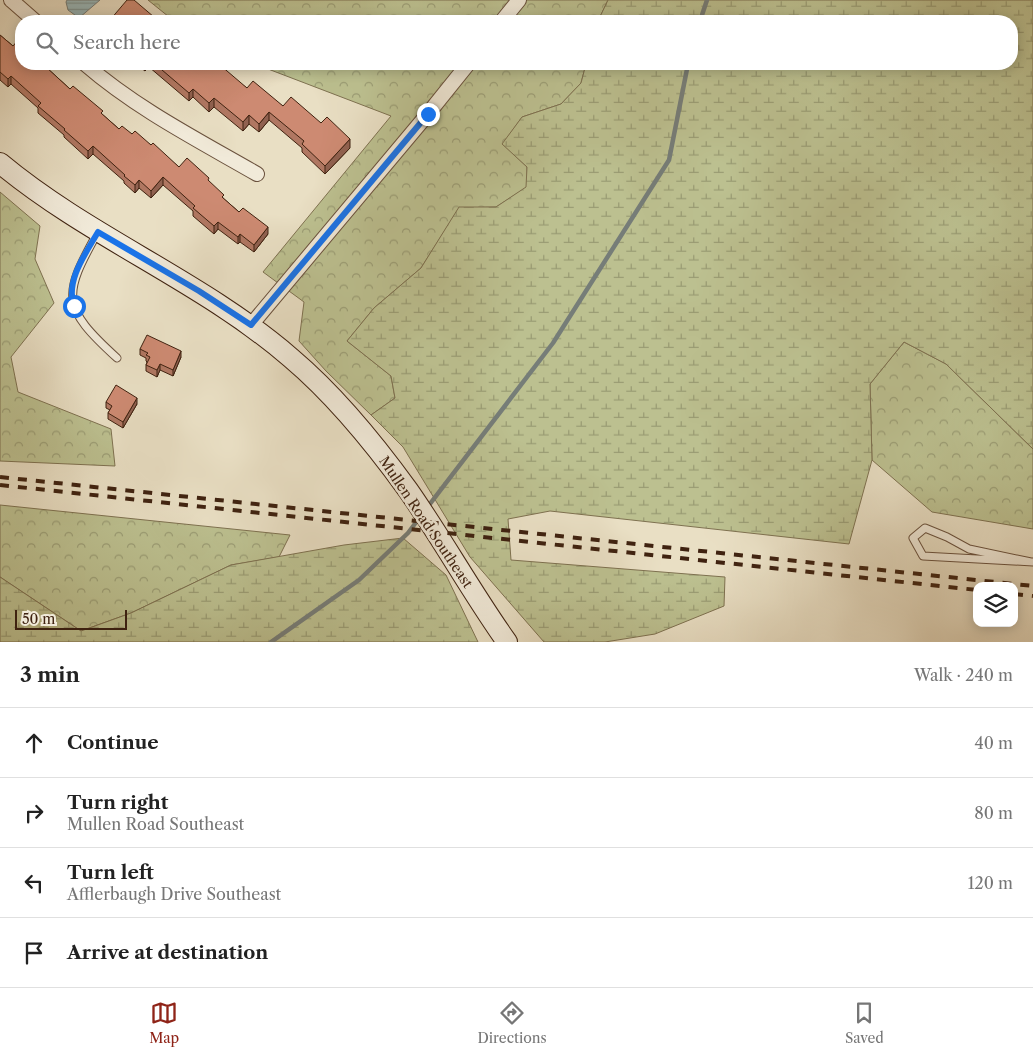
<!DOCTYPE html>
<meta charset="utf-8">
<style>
body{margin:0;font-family:"Libre Caslon Text",serif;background:#f6f6f6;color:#222}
.controls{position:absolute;right:15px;bottom:15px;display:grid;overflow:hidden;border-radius:10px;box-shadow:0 2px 12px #0003}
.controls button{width:45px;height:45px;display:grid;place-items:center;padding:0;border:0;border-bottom:1px solid #e0e0e0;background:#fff;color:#222;font:25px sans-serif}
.scale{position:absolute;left:15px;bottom:12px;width:112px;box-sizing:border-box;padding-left:5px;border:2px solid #3f2210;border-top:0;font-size:14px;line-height:18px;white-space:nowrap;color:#3f2210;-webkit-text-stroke:4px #f1ead9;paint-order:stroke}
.stop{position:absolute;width:15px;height:15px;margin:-11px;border:4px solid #1a73e8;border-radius:50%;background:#fff}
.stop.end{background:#1a73e8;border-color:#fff;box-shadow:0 1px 5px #0008}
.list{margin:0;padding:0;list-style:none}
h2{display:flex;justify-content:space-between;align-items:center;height:65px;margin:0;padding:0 20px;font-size:21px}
h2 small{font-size:16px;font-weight:400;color:#767676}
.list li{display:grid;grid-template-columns:32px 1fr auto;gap:15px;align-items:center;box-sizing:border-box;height:70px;padding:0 20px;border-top:1px solid #e0e0e0}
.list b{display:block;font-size:19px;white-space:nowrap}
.list p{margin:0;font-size:16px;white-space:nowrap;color:#767676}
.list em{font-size:16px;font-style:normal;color:#767676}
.icon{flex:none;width:28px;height:28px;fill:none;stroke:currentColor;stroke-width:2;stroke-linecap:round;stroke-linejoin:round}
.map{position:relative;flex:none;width:1033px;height:642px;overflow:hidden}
.search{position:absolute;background:#fff;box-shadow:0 2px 12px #0003;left:15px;right:15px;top:15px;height:55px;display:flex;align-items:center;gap:12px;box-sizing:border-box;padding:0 18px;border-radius:20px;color:#767676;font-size:19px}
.sheet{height:345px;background:#fff}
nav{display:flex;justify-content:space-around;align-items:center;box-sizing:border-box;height:70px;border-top:1px solid #e0e0e0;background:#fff;font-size:14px;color:#767676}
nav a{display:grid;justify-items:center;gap:2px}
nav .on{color:#8f2418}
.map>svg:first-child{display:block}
.forest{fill:url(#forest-crowns);stroke:#7e7150}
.wetland{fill:url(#wetland-marsh);stroke:#7e7150}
.water{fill:url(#water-rules);stroke:#767d78}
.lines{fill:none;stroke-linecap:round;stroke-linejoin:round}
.stream{stroke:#767d78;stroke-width:4.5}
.lane-casing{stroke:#6a513d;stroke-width:9}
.street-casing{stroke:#6a513d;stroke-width:16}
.secondary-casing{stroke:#3f2210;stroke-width:22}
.lane{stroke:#f1ead9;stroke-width:7}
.street{stroke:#f1ead9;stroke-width:14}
.secondary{stroke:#f1ead9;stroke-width:20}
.rail{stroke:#3f2210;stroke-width:4;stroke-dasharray:9 9;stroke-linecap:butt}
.wall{fill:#b07762;stroke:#3f2210}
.shaded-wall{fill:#906150;stroke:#3f2210}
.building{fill:#cd8a72;stroke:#3f2210}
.route{stroke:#1a73e8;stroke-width:6}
.labels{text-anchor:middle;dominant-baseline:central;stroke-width:5;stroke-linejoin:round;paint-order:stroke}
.street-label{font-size:14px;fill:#3f2210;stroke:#f1ead9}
</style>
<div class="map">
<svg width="1033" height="642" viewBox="0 0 1033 642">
<defs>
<pattern id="forest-crowns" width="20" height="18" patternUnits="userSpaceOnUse" patternTransform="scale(1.25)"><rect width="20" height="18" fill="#bcc090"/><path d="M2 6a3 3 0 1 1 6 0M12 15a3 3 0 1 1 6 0" fill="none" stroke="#9a9c74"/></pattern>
<pattern id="wetland-marsh" width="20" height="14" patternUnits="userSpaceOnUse" patternTransform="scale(1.25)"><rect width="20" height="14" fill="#bcc090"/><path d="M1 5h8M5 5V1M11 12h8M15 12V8" fill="none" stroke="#9a9c74"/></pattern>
<pattern id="water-rules" width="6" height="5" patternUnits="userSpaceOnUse" patternTransform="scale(1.25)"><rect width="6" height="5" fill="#9ababd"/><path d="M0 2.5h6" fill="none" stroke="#7f9798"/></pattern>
</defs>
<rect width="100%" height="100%" fill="#e9dfc4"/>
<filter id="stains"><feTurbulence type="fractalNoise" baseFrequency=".004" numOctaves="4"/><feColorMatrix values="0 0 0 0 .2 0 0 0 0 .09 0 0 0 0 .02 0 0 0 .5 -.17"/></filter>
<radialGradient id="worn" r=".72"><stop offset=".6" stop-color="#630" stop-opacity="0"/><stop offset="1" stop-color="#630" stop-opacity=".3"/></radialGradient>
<g class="forest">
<polygon points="148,0 608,0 598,21 174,21"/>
<polygon points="255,64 586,64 581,83 561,104 522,117 503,144 527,167 527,187 496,207 459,208 421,268 374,308 347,341 391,376 395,398 371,415 326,371 299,341 304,302 263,272 391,116"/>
<polygon points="0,192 40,226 35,259 54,303 11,357 18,392 111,429 115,466 0,461"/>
<polygon points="904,342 946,364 1033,449 1033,529 932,512 872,460 870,384"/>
<polygon points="0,505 290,535 279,557 231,565 131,613 81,631 0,577"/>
</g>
<g class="wetland">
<polygon points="608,0 1033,0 1033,449 946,364 904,342 870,384 872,460 849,544 550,511 508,519 511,560 725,577 724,606 655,634 605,642 544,642 470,557 403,447 371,415 395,398 391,376 347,341 374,308 421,268 459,207 496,207 526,187 527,167 502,144 522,117 561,104 581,83 586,64 1012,64 1012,21 598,21"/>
<polygon points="403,538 446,575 478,642 0,642 0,577 81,631 131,613 231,565 344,545"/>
</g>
<polygon class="water" points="67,0 100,0 79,18 68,10 66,2"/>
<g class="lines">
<g class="stream">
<polyline points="700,21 707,0"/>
<polyline points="426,509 553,343 669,160 688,64"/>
<polyline points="271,642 359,580 408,533 420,517"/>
</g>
<g class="lane-casing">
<g id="lane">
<path d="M98,232c-36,64 -37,75 19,126"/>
<polyline points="1031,562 969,549 947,537 925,528 913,538 923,556 1033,562"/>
</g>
</g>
<g class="street-casing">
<g id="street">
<polyline points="11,0 35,21"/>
<polyline points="502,21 519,0"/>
<path d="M85,64c52,45 113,76 172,110"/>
<polyline points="251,325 427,115 468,64"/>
</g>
</g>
<g class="secondary-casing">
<path id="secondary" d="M0,163c90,75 202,118 291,195 45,38 83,85 117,132 35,50 64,103 99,152"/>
</g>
<use href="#lane" class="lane"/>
<use href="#street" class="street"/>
<use href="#secondary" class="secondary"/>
<g class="rail">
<polyline points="0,477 1033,586"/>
<polyline points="0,485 977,590"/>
<polyline points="1014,594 1033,596"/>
</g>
</g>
<g class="wall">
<polygon points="0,35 13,46 48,69 70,89 103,115 119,129 132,134 151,145 179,167 209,182 224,199 239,212 268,234 254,252 240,242 238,244 218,229 214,234 193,216 193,211 163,185 151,198 139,188 135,193 124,183 124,181 93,154 88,159 64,137 64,135 38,113 38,108 11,84 8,87 0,80"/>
<polygon points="136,64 212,64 217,68 247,88 283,106 350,148 325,174 302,152 302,148 269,120 259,132 249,124 243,131 214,107 209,112 193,97 189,101 149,67 145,71"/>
<polygon points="140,349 181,357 173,376 160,370 157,377 146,371 146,365 147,362 146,361 146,358 140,355"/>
<polygon points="106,402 137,404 123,428 108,419 108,413 110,410 106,408"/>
</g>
<g class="shaded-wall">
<polygon points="145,64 149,64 149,67 145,71"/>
<polygon points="11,76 11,84 8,87 8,79"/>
<polygon points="193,89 193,97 189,101 189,93"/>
<polygon points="214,98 214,107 209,112 209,103"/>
<polygon points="269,112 269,120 259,132 259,124"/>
<polygon points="249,115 249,124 243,131 243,122"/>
<polygon points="350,139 350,148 325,174 325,166"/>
<polygon points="93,146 93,154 88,159 88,151"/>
<polygon points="163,177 163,185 151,198 151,191"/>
<polygon points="139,180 139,188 135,193 135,185"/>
<polygon points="218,222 218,229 214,234 214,226"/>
<polygon points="268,227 268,234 254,252 254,245"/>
<polygon points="240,234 240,242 238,244 238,237"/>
<polygon points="181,351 181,357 173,376 173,370"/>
<polygon points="160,364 160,370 157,377 157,370"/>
<polygon points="137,398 137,404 123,428 123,422"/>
</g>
<g class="building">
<polygon points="127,0 134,0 154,17 151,21 111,21 110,20"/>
<polygon points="0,35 13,46 19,39 21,41 21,64 46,64 48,65 46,67 70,89 73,86 103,111 101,113 119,129 122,126 132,134 135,131 151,145 153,143 179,167 187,158 209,178 208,180 224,195 222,197 239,212 243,208 268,227 254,245 240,234 238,237 218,222 214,226 193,208 195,206 163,177 151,191 139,180 135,185 124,176 125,175 93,146 88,151 64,130 65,129 38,106 41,103 11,76 8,79 0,72"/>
<polygon points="155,64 212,64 217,68 220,65 247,88 253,81 283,106 291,97 321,123 327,117 350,139 325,166 302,144 304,141 269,112 259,124 249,115 243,122 214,98 209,103 193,89 189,93"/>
<polygon points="147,335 181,351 173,370 160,364 157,370 146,365 150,357 146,355 148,353 140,349"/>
<polygon points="116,385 137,398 123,422 108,413 112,406 106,402"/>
</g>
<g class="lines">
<path class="route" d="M74,306c-9,-25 12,-53 24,-74l101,59 52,34 177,-211"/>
</g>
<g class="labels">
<g class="street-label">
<text transform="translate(426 522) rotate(56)">Mullen Road Southeast</text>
</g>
</g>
<rect width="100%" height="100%" filter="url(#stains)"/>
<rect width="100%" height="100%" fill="url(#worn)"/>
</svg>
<div class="controls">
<button><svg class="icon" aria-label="layers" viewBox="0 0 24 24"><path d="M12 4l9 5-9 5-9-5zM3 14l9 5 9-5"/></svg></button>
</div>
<div class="scale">50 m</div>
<div class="stop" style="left:74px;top:306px"></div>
<div class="stop end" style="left:428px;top:114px"></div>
<div class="search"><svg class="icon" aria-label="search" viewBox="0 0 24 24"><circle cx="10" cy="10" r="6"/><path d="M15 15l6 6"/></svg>Search here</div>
</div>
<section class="sheet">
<h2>3 min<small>Walk · 240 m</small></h2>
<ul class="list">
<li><svg class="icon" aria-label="ahead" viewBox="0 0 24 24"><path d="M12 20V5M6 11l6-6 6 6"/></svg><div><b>Continue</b></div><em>40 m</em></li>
<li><svg class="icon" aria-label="right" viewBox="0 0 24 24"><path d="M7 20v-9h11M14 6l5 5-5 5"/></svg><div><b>Turn right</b><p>Mullen Road Southeast</p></div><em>80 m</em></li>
<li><svg class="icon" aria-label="left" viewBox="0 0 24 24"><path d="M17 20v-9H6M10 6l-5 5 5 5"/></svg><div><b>Turn left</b><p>Afflerbaugh Drive Southeast</p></div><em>120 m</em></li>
<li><svg class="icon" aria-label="arrive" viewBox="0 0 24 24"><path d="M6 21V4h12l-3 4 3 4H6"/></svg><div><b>Arrive at destination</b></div></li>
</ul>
</section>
<nav>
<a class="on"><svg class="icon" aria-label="map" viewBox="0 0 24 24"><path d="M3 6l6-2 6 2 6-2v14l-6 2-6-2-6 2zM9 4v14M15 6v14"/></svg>Map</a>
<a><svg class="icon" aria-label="directions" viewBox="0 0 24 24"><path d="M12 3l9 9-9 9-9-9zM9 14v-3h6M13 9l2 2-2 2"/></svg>Directions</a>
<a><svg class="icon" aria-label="saved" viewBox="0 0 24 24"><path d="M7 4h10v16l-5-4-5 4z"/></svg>Saved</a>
</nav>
